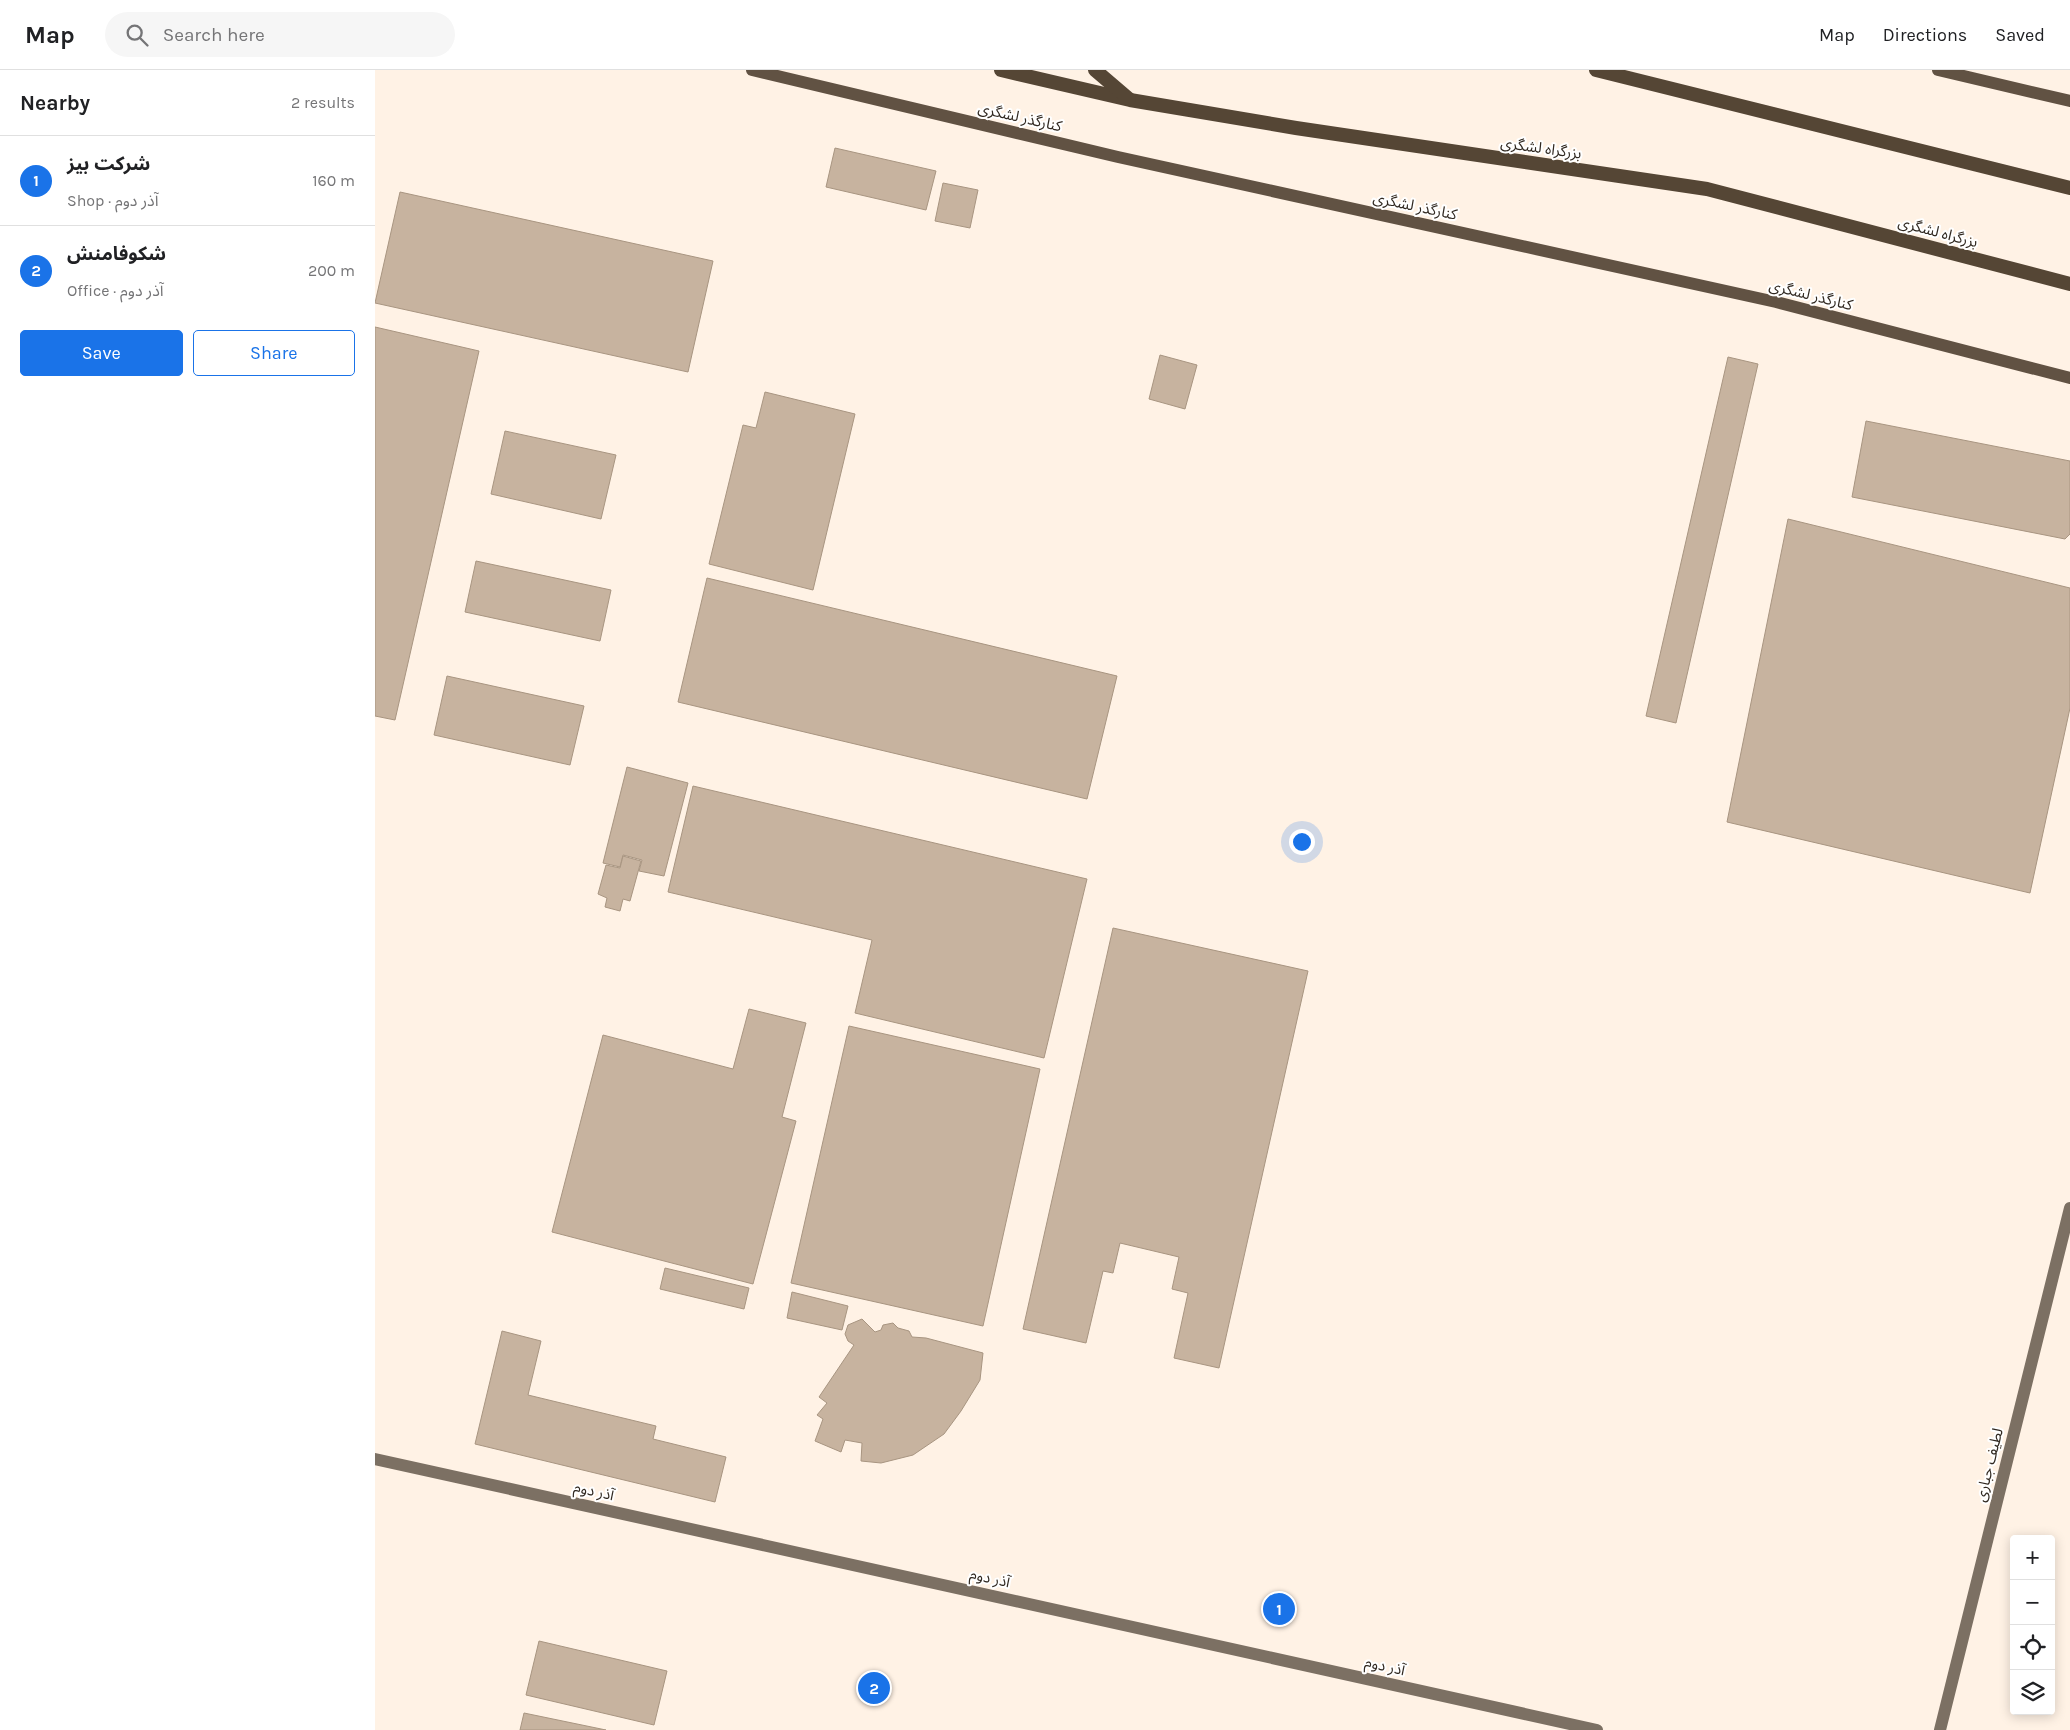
<!DOCTYPE html>
<meta charset="utf-8">
<style>
body{margin:0;font-family:Karla,"Noto Sans Arabic",sans-serif;background:#f6f6f6;color:#202124}
.controls{position:absolute;right:15px;bottom:15px;display:grid;overflow:hidden;border-radius:5px;box-shadow:0 2px 12px #0003}
.controls button{width:45px;height:45px;display:grid;place-items:center;padding:0;border:0;border-bottom:1px solid #e0e0e0;background:#fff;color:#202124;font:25px sans-serif}
.you{position:absolute;left:926px;top:771px;width:18px;height:18px;margin:-12px;border:4px solid #fff;border-radius:50%;background:#1a73e8;box-shadow:0 0 0 8px #1a73e833}
.badge{display:grid;place-items:center;width:32px;height:32px;border-radius:50%;background:#1a73e8;color:#fff;font-size:16px;font-weight:700}
.pin{position:absolute;translate:-50% -50%;border:2px solid #fff;box-shadow:0 1px 5px #0006}
.list{margin:0;padding:0;list-style:none}
h2{display:flex;justify-content:space-between;align-items:center;height:65px;margin:0;padding:0 20px;font-size:21px}
h2 small{font-size:16px;font-weight:400;color:#757577}
.list li{display:grid;grid-template-columns:32px 1fr auto;gap:15px;align-items:center;box-sizing:border-box;height:90px;padding:0 20px;border-top:1px solid #e0e0e0}
.list b{display:block;font-size:19px;white-space:nowrap}
.list p{margin:0;font-size:16px;white-space:nowrap;color:#757577}
.list em{font-size:16px;font-style:normal;color:#757577}
.actions{display:flex;gap:10px;padding:15px 20px}
.actions a{flex:1;padding:11px 0;border:1px solid #1a73e8;border-radius:5px;text-align:center;font-size:18px;color:#1a73e8}
.actions .main{background:#1a73e8;color:#fff}
.icon{flex:none;width:28px;height:28px;fill:none;stroke:currentColor;stroke-width:2;stroke-linecap:round;stroke-linejoin:round}
.map{position:relative;flex:none;width:1695px;height:1660px;overflow:hidden}
header{display:flex;align-items:center;gap:30px;box-sizing:border-box;height:70px;padding:0 25px;background:#fff;border-bottom:1px solid #e0e0e0}
header strong{font-size:24px}
nav{display:flex;gap:28px;margin-inline-start:auto;font-size:18px}
.search{width:350px;height:45px;background:#f6f6f6;display:flex;align-items:center;gap:12px;box-sizing:border-box;padding:0 18px;border-radius:28px;color:#757577;font-size:19px}
main{display:flex}
aside{flex:1;background:#fff}
.map>svg:first-child{display:block}
.building{fill:#c7b39f;stroke:#a89581}
.lines{fill:none;stroke-linecap:round;stroke-linejoin:round}
.secondary{stroke:#7c7063;stroke-width:12}
.primary{stroke:#615243;stroke-width:12}
.trunk{stroke:#554635;stroke-width:14}
.labels{text-anchor:middle;dominant-baseline:central;stroke-width:4;stroke-linejoin:round;paint-order:stroke}
.street-label{font-size:15px;fill:#302820;stroke:#fff}
</style>
<header>
<strong>Map</strong>
<div class="search"><svg class="icon" aria-label="search" viewBox="0 0 24 24"><circle cx="10" cy="10" r="6"/><path d="M15 15l6 6"/></svg>Search here</div>
<nav><a>Map</a><a>Directions</a><a>Saved</a></nav>
</header>
<main>
<aside>
<h2>Nearby<small>2 results</small></h2>
<ul class="list">
<li><span class="badge">1</span><div><b>شرکت بیز</b><p>Shop · آذر دوم</p></div><em>160 m</em></li>
<li><span class="badge">2</span><div><b>شکوفامنش</b><p>Office · آذر دوم</p></div><em>200 m</em></li>
</ul>
<div class="actions"><a class="main">Save</a><a>Share</a></div>
</aside>
<div class="map">
<svg width="1695" height="1660" viewBox="0 0 1695 1660">
<rect width="100%" height="100%" fill="#fff2e5"/>
<g class="building">
<polygon points="460,78 561,101 551,140 451,117"/>
<polygon points="568,113 603,120 595,158 560,151"/>
<polygon points="25,122 338,191 313,302 0,233"/>
<polygon points="0,257 104,281 20,650 0,646"/>
<polygon points="785,285 822,295 810,339 774,329"/>
<polygon points="1353,287 1383,294 1301,653 1271,646"/>
<polygon points="390,322 480,344 438,520 334,494 368,355 381,358"/>
<polygon points="1491,351 1695,391 1695,464 1690,469 1477,427"/>
<polygon points="130,361 241,385 226,449 116,424"/>
<polygon points="1413,449 1695,518 1695,638 1655,823 1352,752"/>
<polygon points="101,491 236,520 225,571 90,542"/>
<polygon points="332,508 742,606 712,729 303,632"/>
<polygon points="72,606 209,636 195,695 59,665"/>
<polygon points="252,697 313,713 289,806 264,801 267,790 248,785 245,797 228,793"/>
<polygon points="318,716 712,809 669,988 480,943 497,870 293,822"/>
<polygon points="248,786 266,791 255,831 248,829 245,841 230,837 232,828 223,824 231,795 245,798"/>
<polygon points="738,858 933,901 844,1298 799,1288 813,1223 797,1219 804,1187 745,1173 738,1203 728,1201 711,1273 648,1259"/>
<polygon points="374,939 431,953 407,1047 421,1051 378,1214 177,1162 228,965 358,999"/>
<polygon points="474,956 665,999 608,1256 416,1213"/>
<polygon points="290,1198 374,1218 369,1239 285,1219"/>
<polygon points="417,1222 473,1236 467,1260 412,1248"/>
<polygon points="487,1249 500,1262 506,1260 508,1255 518,1253 523,1258 534,1261 537,1267 551,1268 608,1283 605,1310 586,1341 569,1364 538,1385 506,1393 486,1391 487,1373 470,1370 466,1382 440,1371 448,1349 442,1345 452,1333 444,1327 479,1275 473,1271 470,1264 473,1255"/>
<polygon points="127,1261 166,1271 153,1325 281,1356 278,1369 351,1387 340,1432 100,1374"/>
<polygon points="164,1571 292,1601 279,1655 151,1625"/>
<polygon points="149,1643 231,1660 145,1660"/>
</g>
<g class="lines">
<g class="secondary">
<polyline points="0,1389 1222,1660"/>
<polyline points="1565,1660 1695,1138"/>
</g>
<g class="primary">
<polyline points="377,0 743,87 1401,232 1695,308"/>
<polyline points="1563,0 1695,31"/>
</g>
<g class="trunk">
<polyline points="626,0 755,30 921,58 1332,119 1695,214"/>
<polyline points="720,0 754,29"/>
<polyline points="1221,0 1695,118"/>
</g>
</g>
<g class="labels">
<g class="street-label">
<text transform="translate(645 47) rotate(13)">کنارگذر لشگری</text>
<text transform="translate(1166 78) rotate(8)">بزرگراه لشگری</text>
<text transform="translate(1040 136) rotate(12)">کنارگذر لشگری</text>
<text transform="translate(1563 162) rotate(15)">بزرگراه لشگری</text>
<text transform="translate(1436 225) rotate(14)">کنارگذر لشگری</text>
<text transform="translate(1614 1395) rotate(-76)">لطیف جباری</text>
<text transform="translate(219 1421) rotate(13)">آذر دوم</text>
<text transform="translate(615 1508) rotate(13)">آذر دوم</text>
<text transform="translate(1010 1596) rotate(13)">آذر دوم</text>
</g>
</g>
</svg>
<div class="controls">
<button>+</button>
<button>−</button>
<button><svg class="icon" aria-label="locate" viewBox="0 0 24 24"><circle cx="12" cy="12" r="6"/><path d="M12 2v4M12 18v4M2 12h4M18 12h4"/></svg></button>
<button><svg class="icon" aria-label="layers" viewBox="0 0 24 24"><path d="M12 4l9 5-9 5-9-5zM3 14l9 5 9-5"/></svg></button>
</div>
<div class="you"></div>
<div class="pin badge" style="left:904px;top:1539px">1</div>
<div class="pin badge" style="left:499px;top:1618px">2</div>
</div>
</main>
